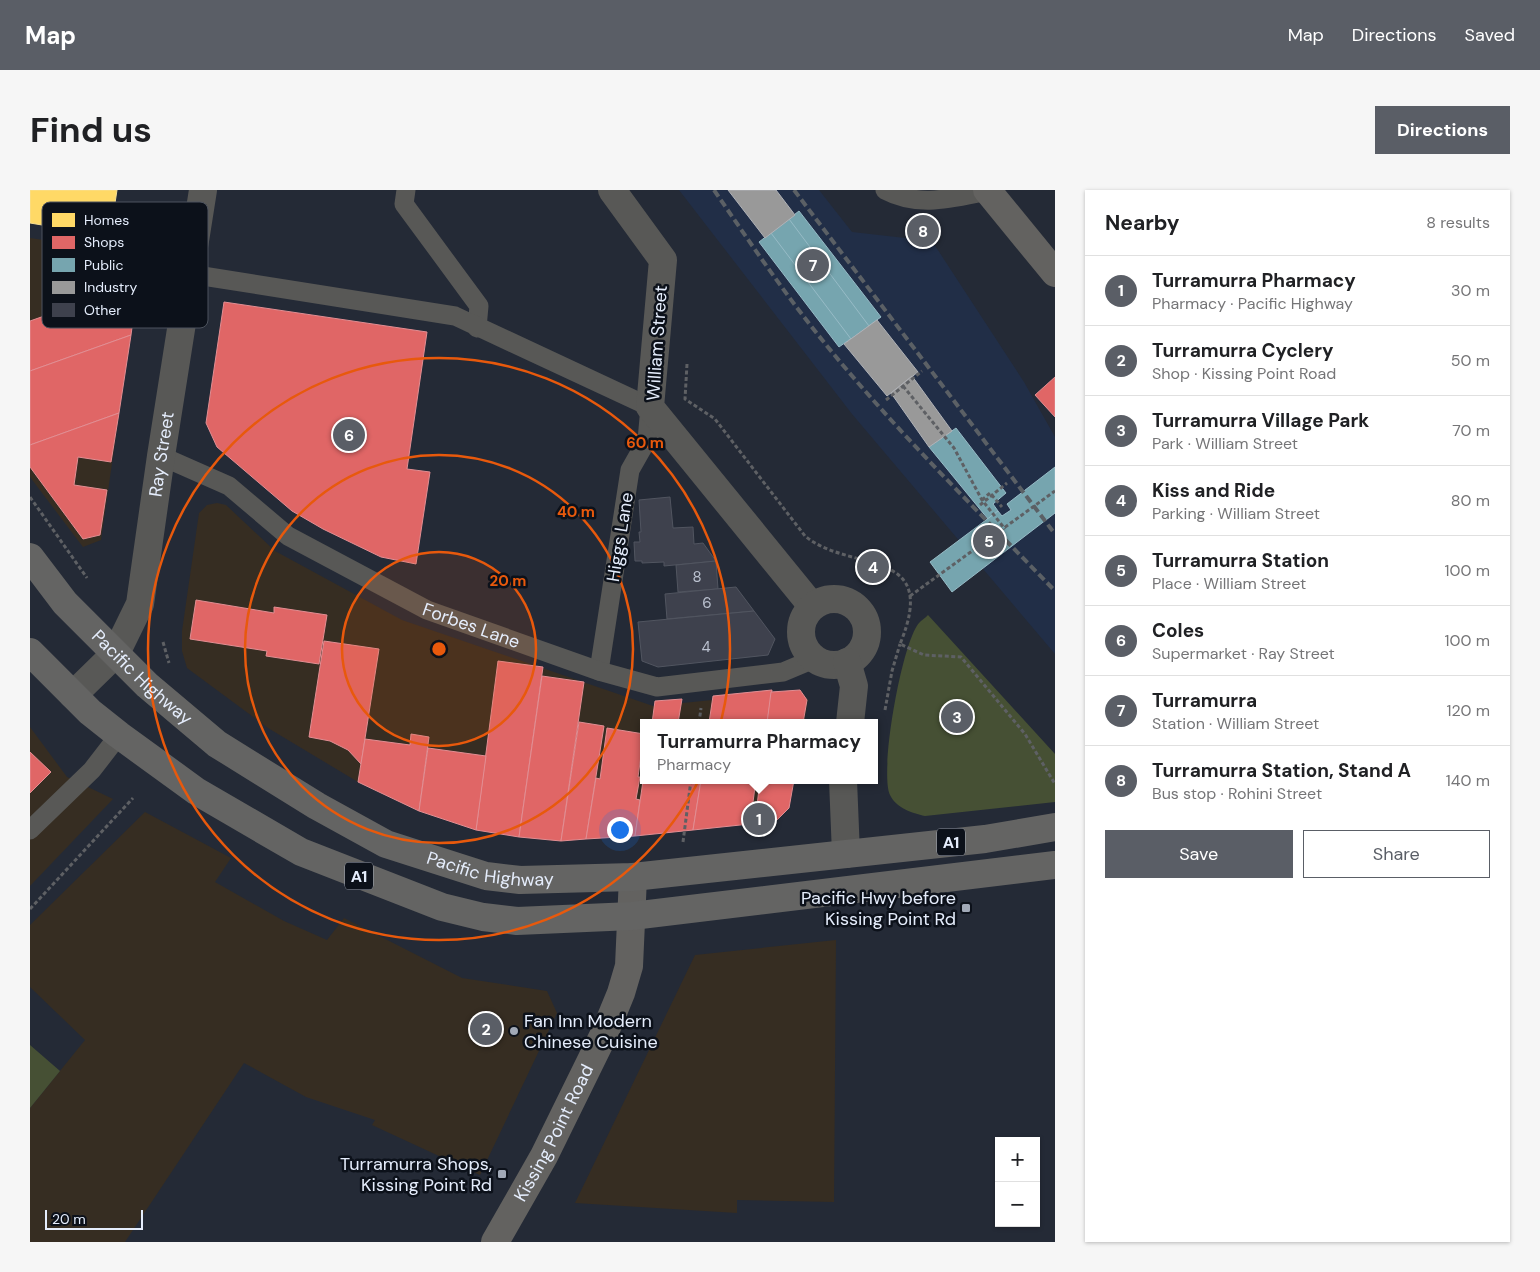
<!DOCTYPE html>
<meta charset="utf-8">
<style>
body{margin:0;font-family:"DM Sans",sans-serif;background:#f6f6f6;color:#202124}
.controls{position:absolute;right:15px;bottom:15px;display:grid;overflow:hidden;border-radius:0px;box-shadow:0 1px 4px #0004}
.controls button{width:45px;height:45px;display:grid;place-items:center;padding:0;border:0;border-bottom:1px solid #e0e0e0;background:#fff;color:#202124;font:25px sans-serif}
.scale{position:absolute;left:15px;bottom:12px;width:98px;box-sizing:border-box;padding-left:5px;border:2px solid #e5edfc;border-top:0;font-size:14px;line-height:18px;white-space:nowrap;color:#e5edfc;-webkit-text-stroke:4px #0c111a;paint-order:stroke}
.you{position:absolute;left:589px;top:639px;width:18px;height:18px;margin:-12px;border:4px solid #fff;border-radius:50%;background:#1a73e8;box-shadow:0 0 0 8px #1a73e833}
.badge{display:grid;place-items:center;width:32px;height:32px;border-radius:50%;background:#5a5e66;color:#fff;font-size:16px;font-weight:700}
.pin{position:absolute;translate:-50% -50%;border:2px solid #fff;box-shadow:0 1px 5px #0006}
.popup{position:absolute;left:610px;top:529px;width:238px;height:65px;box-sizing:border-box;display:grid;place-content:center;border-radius:0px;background:#fff;filter:drop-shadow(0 1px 4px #0005);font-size:16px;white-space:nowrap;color:#757577}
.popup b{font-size:19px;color:#202124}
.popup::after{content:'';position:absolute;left:50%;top:100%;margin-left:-10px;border:10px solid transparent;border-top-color:#fff}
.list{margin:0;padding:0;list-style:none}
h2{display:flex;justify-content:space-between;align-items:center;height:65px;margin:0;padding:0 20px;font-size:21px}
h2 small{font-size:16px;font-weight:400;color:#757577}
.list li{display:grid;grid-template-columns:32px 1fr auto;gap:15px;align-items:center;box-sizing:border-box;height:70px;padding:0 20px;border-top:1px solid #e0e0e0}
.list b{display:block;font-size:19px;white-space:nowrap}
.list p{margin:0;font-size:16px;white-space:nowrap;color:#757577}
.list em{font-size:16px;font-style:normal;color:#757577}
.actions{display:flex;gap:10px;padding:15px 20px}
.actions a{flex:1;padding:11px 0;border:1px solid #5a5e66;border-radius:0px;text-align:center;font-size:18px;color:#5a5e66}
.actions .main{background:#5a5e66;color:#fff}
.map{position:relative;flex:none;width:1025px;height:1052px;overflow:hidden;border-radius:0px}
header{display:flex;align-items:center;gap:30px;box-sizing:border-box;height:70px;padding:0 25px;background:#5a5e66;color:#fff}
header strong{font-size:24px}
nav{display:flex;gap:28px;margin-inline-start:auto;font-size:18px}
.intro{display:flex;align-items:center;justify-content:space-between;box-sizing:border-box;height:120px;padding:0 30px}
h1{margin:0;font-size:35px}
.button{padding:12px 22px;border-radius:0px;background:#5a5e66;color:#fff;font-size:18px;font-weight:700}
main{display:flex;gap:30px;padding:0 30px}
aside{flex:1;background:#fff;border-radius:0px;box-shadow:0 1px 4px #0004}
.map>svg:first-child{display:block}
.commercial{fill:#362d22}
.built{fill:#212e47}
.green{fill:#465034}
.homes{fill:#ffd966;stroke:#f7df93}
.shops{fill:#e06666;stroke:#e28e93}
.public{fill:#76a5af;stroke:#97bbc6}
.industry{fill:#999;stroke:#b0b2b7}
.building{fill:#3e414d;stroke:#515560}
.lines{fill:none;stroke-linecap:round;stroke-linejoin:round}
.path{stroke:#5e6064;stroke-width:3;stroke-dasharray:4 2.5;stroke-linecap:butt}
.service{stroke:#585856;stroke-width:19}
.minor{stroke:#585856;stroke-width:28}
.secondary{stroke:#636260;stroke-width:28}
.trunk{stroke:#646463;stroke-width:28}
.rail{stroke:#5b6065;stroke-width:4;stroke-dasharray:8 4;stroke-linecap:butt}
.ring{fill:none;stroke:#e8590c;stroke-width:2.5}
.poi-dot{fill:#a1a9b7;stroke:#0c111a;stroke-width:2}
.labels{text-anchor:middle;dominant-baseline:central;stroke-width:5;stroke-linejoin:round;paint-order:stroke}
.number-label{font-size:15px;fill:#bbc2d0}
.shield{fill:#0c111a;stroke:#a4abb8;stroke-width:1}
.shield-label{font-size:16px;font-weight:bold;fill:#e5edfc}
.street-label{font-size:18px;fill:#e5edfc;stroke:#0c111a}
.poi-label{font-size:18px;fill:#e5edfc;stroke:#0c111a;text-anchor:end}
.key{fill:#0c111a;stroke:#4d535e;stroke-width:1}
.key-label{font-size:14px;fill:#e5edfc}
.centre{fill:#e8590c;stroke:#0c111a;stroke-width:2.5}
.ring-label{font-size:15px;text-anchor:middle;font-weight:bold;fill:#e8590c;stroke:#0c111a;stroke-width:5;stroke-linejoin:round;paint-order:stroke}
</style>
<header>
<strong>Map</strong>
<nav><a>Map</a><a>Directions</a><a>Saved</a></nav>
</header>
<div class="intro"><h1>Find us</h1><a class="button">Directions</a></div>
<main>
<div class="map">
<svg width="1025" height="1052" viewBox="0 0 1025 1052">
<rect width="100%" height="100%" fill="#242a36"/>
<g class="commercial">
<polygon points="0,48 112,64 71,350 53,357 0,287"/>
<polygon points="187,313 196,315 245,361 372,430 623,516 771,501 778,510 774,533 614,533 614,590 764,590 759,618 747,630 725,633 531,651 489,647 446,640 389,621 328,592 238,538 157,478 152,461 152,441 169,323 177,315"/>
<polygon points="0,537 37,587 83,609 0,696"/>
<polygon points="115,622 201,668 185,692 254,731 297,750 314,728 432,788 517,801 527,823 450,985 342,935 345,930 276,907 214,873 95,1052 0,1052 0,918 55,850 0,797 0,735"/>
<polygon points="806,750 804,1012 707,1010 707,1023 545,1013 665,765"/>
</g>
<polygon class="built" points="649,0 789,0 822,42 902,51 994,192 1025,247 1025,464 822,224"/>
<g class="green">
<path d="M898,425l127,139v48l-130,14c-13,-3 -29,-8 -35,-21 -11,-23 12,-153 29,-172 2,-3 7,-5 9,-8z"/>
<polygon points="0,855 30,881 0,918"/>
</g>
<polygon class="homes" points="0,0 87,0 80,46 33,38 34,23 20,20 18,36 0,33"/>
<g class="shops">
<polygon points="108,93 101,145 0,181 0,131"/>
<polygon points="194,112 397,142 377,279 400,282 386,374 351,367 293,339 262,321 187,257 176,233"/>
<polygon points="101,145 89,223 0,255 0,181"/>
<polygon points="1025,187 1025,227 1005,205"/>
<polygon points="89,223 81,272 48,267 44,295 77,300 70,345 53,349 0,277 0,255"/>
<polygon points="166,410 244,423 244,417 297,425 289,474 236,466 237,461 160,449"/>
<polygon points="294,451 349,459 331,574 318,560 300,551 279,547"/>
<polygon points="468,471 513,477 489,647 446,640"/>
<polygon points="512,486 554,492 531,651 489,647"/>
<polygon points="742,500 737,533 679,533 683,506"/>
<polygon points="770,500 777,510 773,533 737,533 741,502"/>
<polygon points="652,509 648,533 622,533 625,511"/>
<polygon points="549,532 574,536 556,649 531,651"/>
<polygon points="577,538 614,544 608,587 610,587 606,609 610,610 605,646 556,649 566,588 570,589"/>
<polygon points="381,544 399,547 389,621 328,592 335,549 380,555"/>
<polygon points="398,558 456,566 446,640 389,621"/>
<polygon points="0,562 21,582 0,603"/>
<polygon points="614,584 614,590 671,590 663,640 605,646"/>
<polygon points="671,590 726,590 720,634 663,640"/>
<polygon points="730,590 764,590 759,618 747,630 725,633"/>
</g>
<g class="public">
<polygon points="769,21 851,127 809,157 729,52"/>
<polygon points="759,29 839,136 821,149 741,43"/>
<polygon points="926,238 976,303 963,314 968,321 958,329 899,257"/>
<polygon points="1025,277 1025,323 922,402 900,372 968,321 972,326 981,320 977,314"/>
</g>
<g class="industry">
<polygon points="698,0 746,0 765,25 735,48"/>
<polygon points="847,130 888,182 857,206 814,154"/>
<polygon points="882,186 922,241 899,257 861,203"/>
</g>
<g class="building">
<polygon points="640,307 643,338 663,337 664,354 673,353 686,371 634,376 634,372 612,373 612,371 605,371 604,352 610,352 609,342 611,342 609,310"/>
<polygon points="686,371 688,399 648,402 646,375"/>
<polygon points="706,397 724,421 637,429 635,404"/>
<polygon points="724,421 745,449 738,465 628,477 612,471 608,432"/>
</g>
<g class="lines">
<g class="path">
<path d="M657,174l-2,35 30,20 90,117c46,38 136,9 95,108l24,11 37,2 64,77 30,50"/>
<polyline points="873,196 924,258 952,310 975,339"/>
<polyline points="856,210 892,181"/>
<polyline points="0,307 57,388"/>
<polyline points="952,310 960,303 972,317"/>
<polyline points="950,315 977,293"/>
<polyline points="880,406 1025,301"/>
<polyline points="133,452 139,473"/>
<polyline points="855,520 862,481 870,454"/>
<polyline points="669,533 671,518"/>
<polyline points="653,652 661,590"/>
<polyline points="0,719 103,608"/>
</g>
<g class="service">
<polyline points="376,0 374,14 449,116 447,138"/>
<path d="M855,0c34,18 67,8 103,1"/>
<polyline points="160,84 425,126 620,217 617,250 600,280 569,481"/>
<path id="s1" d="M131,266l68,30 59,50 139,74 172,61 58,16 126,-15 31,-13"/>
<polyline points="0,640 62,580 89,545"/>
</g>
<g class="minor">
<polyline points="582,0 633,70 620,217 782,416"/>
<circle cx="804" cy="442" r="33"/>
<polyline points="817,472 824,496 820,533"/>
<path id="s2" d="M43,505l43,-42 24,-49 21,-148 42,-266"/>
<polyline points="813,590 816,664"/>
</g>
<g class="secondary">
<polyline points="957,0 1025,83"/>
<path id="s3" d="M465,1052l49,-86 61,-124 16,-39 8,-27 4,-89"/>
</g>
<g class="trunk">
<path id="s4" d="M0,367l35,46 82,82 70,59 100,62 69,38 100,32 34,4 113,-3 352,-38 70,-12"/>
<polyline points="0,462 60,522 89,545 166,601 271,662 412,717 453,727 487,731 602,726 1025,675"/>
</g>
<g class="rail">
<path d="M684,0c35,51 70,103 109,151 71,88 153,168 232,250"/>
<polyline points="764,0 1025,344"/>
</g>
</g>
<circle cx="409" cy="459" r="97" fill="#e8590c" fill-opacity=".12"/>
<g class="ring">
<circle cx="409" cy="459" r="97"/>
<circle cx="409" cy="459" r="194"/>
<circle cx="409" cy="459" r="291"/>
</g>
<g class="poi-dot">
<rect x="931" y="713" width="10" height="10" rx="2.5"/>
<circle cx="484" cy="841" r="5"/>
<rect x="467" y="979" width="10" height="10" rx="2.5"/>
</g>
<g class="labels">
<g class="number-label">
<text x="667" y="387">8</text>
<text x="677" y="413">6</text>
<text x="676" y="457">4</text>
</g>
<g class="shield">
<rect x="907" y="638.5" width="28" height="27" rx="4"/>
<rect x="315" y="672.5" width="28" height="27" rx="4"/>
</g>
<g class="shield-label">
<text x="921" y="652">A1</text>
<text x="329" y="686">A1</text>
</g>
<g class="street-label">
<text transform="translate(627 153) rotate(-86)">William Street</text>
<text stroke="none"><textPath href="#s2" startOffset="266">Ray Street</textPath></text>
<text transform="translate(590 347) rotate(-81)">Higgs Lane</text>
<text stroke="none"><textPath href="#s1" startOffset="356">Forbes Lane</textPath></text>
<text stroke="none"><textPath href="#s4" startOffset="165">Pacific Highway</textPath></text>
<text stroke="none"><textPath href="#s4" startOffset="570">Pacific Highway</textPath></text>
<text stroke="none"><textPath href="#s3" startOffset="124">Kissing Point Road</textPath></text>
</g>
<g class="poi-label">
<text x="926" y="708">Pacific Hwy before<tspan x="926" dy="21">Kissing Point Rd</tspan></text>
<text x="494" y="831" text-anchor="start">Fan Inn Modern<tspan x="494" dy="21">Chinese Cuisine</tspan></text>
<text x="462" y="974">Turramurra Shops,<tspan x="462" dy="21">Kissing Point Rd</tspan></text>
</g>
</g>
<rect x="12" y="12" width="166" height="126" rx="8" class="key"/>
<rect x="22" y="23" width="23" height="14" fill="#ffd966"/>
<rect x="22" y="46" width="23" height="13" fill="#e06666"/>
<rect x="22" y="68" width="23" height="14" fill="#76a5af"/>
<rect x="22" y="91" width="23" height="13" fill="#999"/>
<rect x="22" y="113" width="23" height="14" fill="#3e414d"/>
<g class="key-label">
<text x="54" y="35">Homes</text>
<text x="54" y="57">Shops</text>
<text x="54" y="80">Public</text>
<text x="54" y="102">Industry</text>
<text x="54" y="125">Other</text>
</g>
<circle cx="409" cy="459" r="8" class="centre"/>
<g class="ring-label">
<text x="615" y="258">60 m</text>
<text x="546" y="327">40 m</text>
<text x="478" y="396">20 m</text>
</g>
</svg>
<div class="controls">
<button>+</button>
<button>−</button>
</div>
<div class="scale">20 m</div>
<div class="you"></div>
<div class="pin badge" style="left:729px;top:629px">1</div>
<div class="popup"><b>Turramurra Pharmacy</b>Pharmacy</div>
<div class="pin badge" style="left:456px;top:839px">2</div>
<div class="pin badge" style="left:927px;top:527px">3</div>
<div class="pin badge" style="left:843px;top:377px">4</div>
<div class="pin badge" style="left:959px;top:351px">5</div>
<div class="pin badge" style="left:319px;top:245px">6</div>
<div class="pin badge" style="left:783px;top:75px">7</div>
<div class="pin badge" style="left:893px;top:41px">8</div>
</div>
<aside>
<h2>Nearby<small>8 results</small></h2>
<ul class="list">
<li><span class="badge">1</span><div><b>Turramurra Pharmacy</b><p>Pharmacy · Pacific Highway</p></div><em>30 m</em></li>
<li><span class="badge">2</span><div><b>Turramurra Cyclery</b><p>Shop · Kissing Point Road</p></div><em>50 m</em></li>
<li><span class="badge">3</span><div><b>Turramurra Village Park</b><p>Park · William Street</p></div><em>70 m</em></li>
<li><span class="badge">4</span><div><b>Kiss and Ride</b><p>Parking · William Street</p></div><em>80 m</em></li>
<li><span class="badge">5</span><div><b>Turramurra Station</b><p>Place · William Street</p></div><em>100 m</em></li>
<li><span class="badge">6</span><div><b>Coles</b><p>Supermarket · Ray Street</p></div><em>100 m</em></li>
<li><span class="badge">7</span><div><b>Turramurra</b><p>Station · William Street</p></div><em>120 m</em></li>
<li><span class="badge">8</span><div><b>Turramurra Station, Stand A</b><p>Bus stop · Rohini Street</p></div><em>140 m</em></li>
</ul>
<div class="actions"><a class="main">Save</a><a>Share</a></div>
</aside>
</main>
